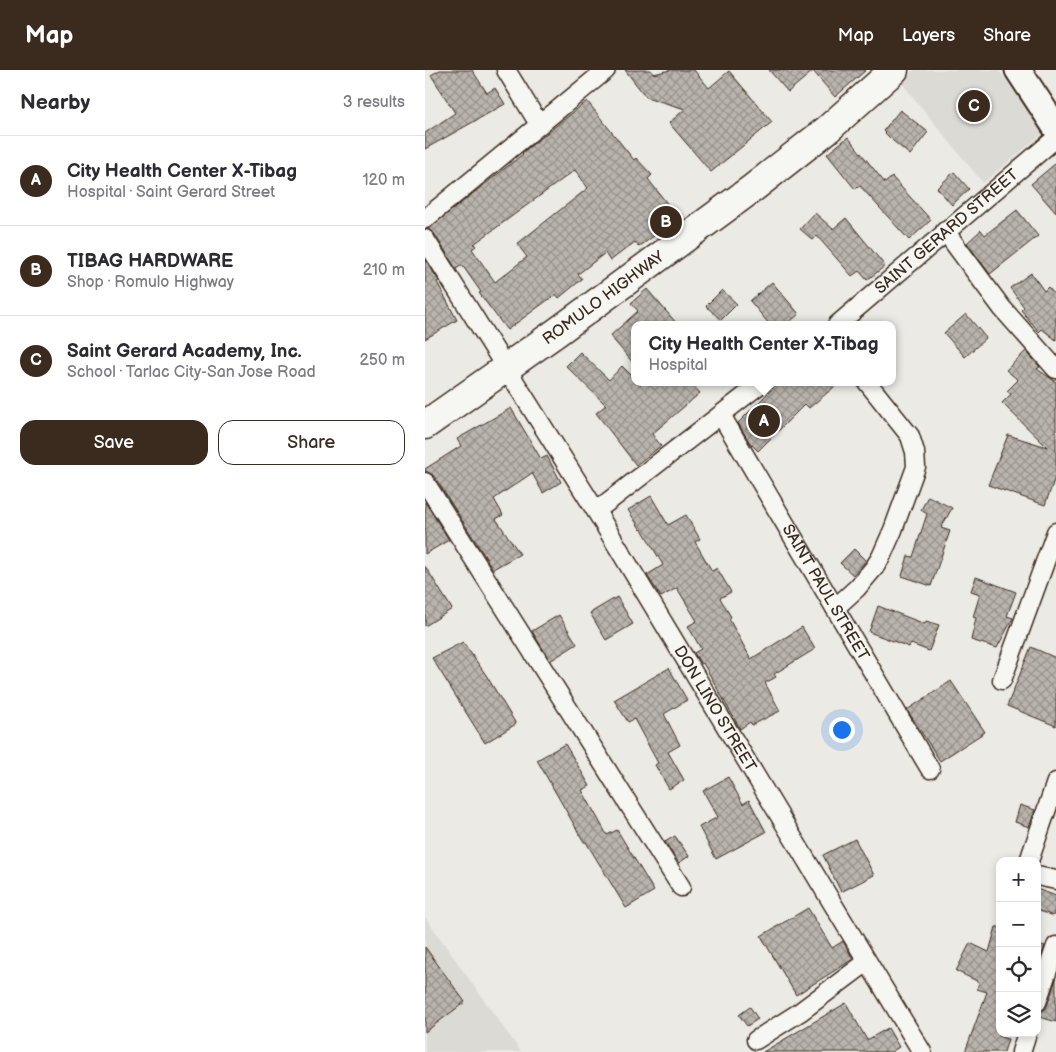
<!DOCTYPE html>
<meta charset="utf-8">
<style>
body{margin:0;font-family:"Balsamiq Sans",sans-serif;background:#f2f2f3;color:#2b2b33}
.controls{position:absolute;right:15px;bottom:15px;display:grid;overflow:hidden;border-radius:10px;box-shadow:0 2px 8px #0003}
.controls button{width:45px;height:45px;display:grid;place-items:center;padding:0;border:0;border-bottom:1px solid #e1e1e2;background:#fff;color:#2b2b33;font:25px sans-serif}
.you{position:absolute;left:416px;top:659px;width:18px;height:18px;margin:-12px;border:4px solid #fff;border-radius:50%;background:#1a73e8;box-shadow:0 0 0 8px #1a73e833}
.badge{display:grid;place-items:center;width:32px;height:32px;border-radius:50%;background:#3b2a1e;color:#fff;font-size:16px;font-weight:700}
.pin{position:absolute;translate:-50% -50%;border:2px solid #fff;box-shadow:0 1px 5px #0006}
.popup{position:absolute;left:206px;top:251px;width:265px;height:65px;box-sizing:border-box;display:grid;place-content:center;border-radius:10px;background:#fff;filter:drop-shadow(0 1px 4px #0005);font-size:16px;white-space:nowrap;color:#7c7c81}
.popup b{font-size:19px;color:#2b2b33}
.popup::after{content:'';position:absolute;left:50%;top:100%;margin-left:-10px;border:10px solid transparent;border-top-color:#fff}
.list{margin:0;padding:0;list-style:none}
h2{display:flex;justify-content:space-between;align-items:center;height:65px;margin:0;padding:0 20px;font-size:21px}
h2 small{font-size:16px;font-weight:400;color:#7c7c81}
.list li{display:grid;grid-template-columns:32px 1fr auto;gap:15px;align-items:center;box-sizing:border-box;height:90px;padding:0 20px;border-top:1px solid #e1e1e2}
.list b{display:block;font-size:19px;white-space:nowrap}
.list p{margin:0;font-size:16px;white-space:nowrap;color:#7c7c81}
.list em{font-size:16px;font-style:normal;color:#7c7c81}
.actions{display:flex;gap:10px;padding:15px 20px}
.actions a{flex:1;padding:11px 0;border:1px solid #3b2a1e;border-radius:15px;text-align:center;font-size:18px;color:#3b2a1e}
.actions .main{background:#3b2a1e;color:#fff}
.icon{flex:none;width:28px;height:28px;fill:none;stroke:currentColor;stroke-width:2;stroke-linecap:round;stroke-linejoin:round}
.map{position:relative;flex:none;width:631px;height:982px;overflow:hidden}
header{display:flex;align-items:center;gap:30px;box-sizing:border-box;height:70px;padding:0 25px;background:#3b2a1e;color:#fff}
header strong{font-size:24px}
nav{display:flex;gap:28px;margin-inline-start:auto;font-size:18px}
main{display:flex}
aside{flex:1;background:#fff}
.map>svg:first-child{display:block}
.built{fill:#dcdad4}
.building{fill:url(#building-cross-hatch);stroke:#3b2a1e;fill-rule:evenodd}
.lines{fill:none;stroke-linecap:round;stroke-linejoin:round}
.street-casing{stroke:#3b2a1e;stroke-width:21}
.secondary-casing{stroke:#3b2a1e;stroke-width:29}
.highway-casing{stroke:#3b2a1e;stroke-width:31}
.street{stroke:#f6f6f2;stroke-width:18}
.secondary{stroke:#f6f6f2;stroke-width:25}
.highway{stroke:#f6f6f2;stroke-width:28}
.labels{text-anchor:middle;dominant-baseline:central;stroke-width:5;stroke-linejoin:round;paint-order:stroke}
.street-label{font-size:16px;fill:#3b2a1e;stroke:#f6f6f2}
</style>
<header>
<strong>Map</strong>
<nav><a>Map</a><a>Layers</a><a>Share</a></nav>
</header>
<main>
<aside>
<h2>Nearby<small>3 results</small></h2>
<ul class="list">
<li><span class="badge">A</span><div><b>City Health Center X-Tibag</b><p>Hospital · Saint Gerard Street</p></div><em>120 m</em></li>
<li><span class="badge">B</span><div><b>TIBAG HARDWARE</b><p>Shop · Romulo Highway</p></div><em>210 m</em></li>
<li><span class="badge">C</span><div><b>Saint Gerard Academy, Inc.</b><p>School · Tarlac City-San Jose Road</p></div><em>250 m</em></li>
</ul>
<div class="actions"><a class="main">Save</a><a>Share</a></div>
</aside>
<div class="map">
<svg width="631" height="982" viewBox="0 0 631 982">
<defs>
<pattern id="building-cross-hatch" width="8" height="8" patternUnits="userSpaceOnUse" patternTransform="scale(1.25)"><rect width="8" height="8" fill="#bab4ae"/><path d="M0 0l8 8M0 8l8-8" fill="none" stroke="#98938d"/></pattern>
</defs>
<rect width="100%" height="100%" fill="#ebeae5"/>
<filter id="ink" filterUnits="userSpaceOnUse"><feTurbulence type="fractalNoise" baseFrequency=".02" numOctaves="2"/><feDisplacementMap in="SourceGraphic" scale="10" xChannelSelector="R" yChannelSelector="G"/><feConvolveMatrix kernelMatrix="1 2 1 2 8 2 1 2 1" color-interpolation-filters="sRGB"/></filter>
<g filter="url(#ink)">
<g class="built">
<polygon points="489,0 573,0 622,60 558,113 475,11"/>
<polygon points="0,847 96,982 0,982"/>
</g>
<g class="building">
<polygon points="15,0 47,0 62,23 70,18 80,34 0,79 0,63 30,43 6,5"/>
<polygon points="200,0 226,0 229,4 245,0 269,0 284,18 304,1 347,52 286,102 244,53 260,39 221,27"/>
<polygon points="344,0 441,0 410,27 388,1 363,22"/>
<path d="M162,31l47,59 2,-2 16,17 -4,4 28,36 -19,15 2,2 -20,15 -4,-5 -25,19 -5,-8 -27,21 4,5 -23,19 -3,-4 -49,36 -28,-37 2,-1 -19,-27 -6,4 -22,-36 -6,-4 95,-75 -1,-1zM150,100l13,18 -71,56 10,13 -32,25 -23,-33 4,-3 -2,-2z"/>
<polygon points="475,40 503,62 485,85 467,70 458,61"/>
<polygon points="423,67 460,113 467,107 506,150 484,170 435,116 430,119 402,84"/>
<polygon points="631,93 631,143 606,114"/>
<polygon points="529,102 544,119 527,135 512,118"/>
<polygon points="592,140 613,166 565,204 542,173 556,160 560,165"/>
<polygon points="390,143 408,159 421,148 460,196 442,210 434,201 427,206 392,166 388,170 375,159"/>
<polygon points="0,189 14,211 12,212 32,250 0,269"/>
<polygon points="606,203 619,221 623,217 631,226 631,270 617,259 614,262 596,240 599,237 585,218"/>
<polygon points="347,212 374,244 361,255 345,255 325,231"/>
<polygon points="222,219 253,255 210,255 210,295 185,266 213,241 206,233"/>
<polygon points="297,220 312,234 296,250 281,236"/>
<polygon points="541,244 561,268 540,287 519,263"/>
<polygon points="601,281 615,297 612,299 631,312 631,405 620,435 563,415 583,365 622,377 577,333 586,324 582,321 593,310 581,300"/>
<polygon points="155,282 184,310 197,296 210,309 210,312 216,314 218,312 265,312 275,323 227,364 236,376 211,395 171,343 181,335 141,296"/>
<polygon points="354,312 415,312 384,338 380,334 333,381 325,373 313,353"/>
<polygon points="86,338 116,389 122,386 136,412 118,423 107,403 69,429 78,445 71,449 95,484 68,499 9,406 5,403 0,401 0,399 36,376 32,369"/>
<polygon points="226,426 243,455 261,445 275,469 270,472 287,501 292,498 306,522 295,528 306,547 304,549 326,589 377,557 390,579 349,604 351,607 340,613 355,641 327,655 325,652 315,659 278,593 276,594 269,583 276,579 263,556 272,551 252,518 236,527 222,505 238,495 217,459 216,460 203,440"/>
<polygon points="503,426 527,438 516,458 525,461 506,516 477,506 483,486 488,487 502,444 496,440"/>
<polygon points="0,432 24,470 0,484"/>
<polygon points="429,479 441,491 428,505 415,493"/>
<polygon points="0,496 27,539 0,556"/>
<polygon points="551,507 591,522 582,546 588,548 572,578 546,570 551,548 548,547 555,524 546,521"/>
<polygon points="192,527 208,554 181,570 165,543"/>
<polygon points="453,536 500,554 501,551 514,555 504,581 486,574 484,577 444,562"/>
<polygon points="134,545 152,574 125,591 107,561"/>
<polygon points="38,572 61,605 91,654 60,673 7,588"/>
<polygon points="606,577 631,588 631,656 582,636"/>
<polygon points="244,598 262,630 239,644 255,675 243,682 259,710 244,719 230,695 233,693 209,649 203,652 189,630"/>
<polygon points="526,611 560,662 515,691 482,640"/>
<polygon points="140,674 165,716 157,720 182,765 192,760 229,821 201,838 161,772 159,772 112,690"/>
<polygon points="303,707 318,734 324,730 341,762 291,789 274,757 293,747 278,721"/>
<polygon points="595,735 610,740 604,757 590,752"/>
<polygon points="250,766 264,786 254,793 240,772"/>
<polygon points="430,769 449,805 416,822 398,785"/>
<polygon points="612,819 631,826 631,836 628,846 612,840"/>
<polygon points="383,838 407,878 418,871 428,889 371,925 336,866"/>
<polygon points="571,857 575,857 575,967 583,969 579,982 540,982 562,922 552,919 554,912 531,901 545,873 564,882"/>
<polygon points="612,874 620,876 612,898"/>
<polygon points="0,877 40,932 0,962"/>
<polygon points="631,909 631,952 612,946 612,942 619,940 622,936"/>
<polygon points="421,933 442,970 463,958 474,977 466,982 338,982"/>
<polygon points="325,937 333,949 322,956 314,945"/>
</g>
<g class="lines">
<g class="street-casing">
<g id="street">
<polyline points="81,0 114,54"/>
<polyline points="0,149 181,0"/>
<polyline points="520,161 577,238 631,299"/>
<path id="s1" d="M0,169l171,272 326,541"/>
<path id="s2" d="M412,255l219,-187"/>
<path id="s3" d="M296,345l209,354"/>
<polyline points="0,412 256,817"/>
<polyline points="171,441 338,312"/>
<polyline points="410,538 432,518 449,498 456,487 468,460 491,397 490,382 485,366 442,312"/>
<polyline points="577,610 631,462"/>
<polyline points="604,791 631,712"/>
<polyline points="612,806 631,810"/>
<polyline points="612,932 631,876"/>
<polyline points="331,970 375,942 442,892"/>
<polyline points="596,982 602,963"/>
</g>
</g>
<g class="secondary-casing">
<polyline id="secondary" points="593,0 631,58"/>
</g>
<g class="highway-casing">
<g id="highway">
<path id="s4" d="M0,355l132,-93 196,-144 75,-59 66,-59"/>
</g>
</g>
<use href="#street" class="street"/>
<use href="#secondary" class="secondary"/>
<use href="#highway" class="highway"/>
</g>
</g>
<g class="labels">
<g class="street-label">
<text stroke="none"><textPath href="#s2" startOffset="144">SAINT GERARD STREET</textPath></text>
<text stroke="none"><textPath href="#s4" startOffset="219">ROMULO HIGHWAY</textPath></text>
<text stroke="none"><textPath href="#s3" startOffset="206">SAINT PAUL STREET</textPath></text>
<text stroke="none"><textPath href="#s1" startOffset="552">DON LINO STREET</textPath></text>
</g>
</g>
</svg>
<div class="controls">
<button>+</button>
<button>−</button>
<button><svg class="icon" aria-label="locate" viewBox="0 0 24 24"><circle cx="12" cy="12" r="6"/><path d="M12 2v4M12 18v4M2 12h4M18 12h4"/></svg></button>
<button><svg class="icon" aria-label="layers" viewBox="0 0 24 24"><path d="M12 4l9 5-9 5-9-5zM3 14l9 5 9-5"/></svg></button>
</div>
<div class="you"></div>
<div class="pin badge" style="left:339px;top:351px">A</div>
<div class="popup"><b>City Health Center X-Tibag</b>Hospital</div>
<div class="pin badge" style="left:241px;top:152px">B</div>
<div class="pin badge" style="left:549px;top:36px">C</div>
</div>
</main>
